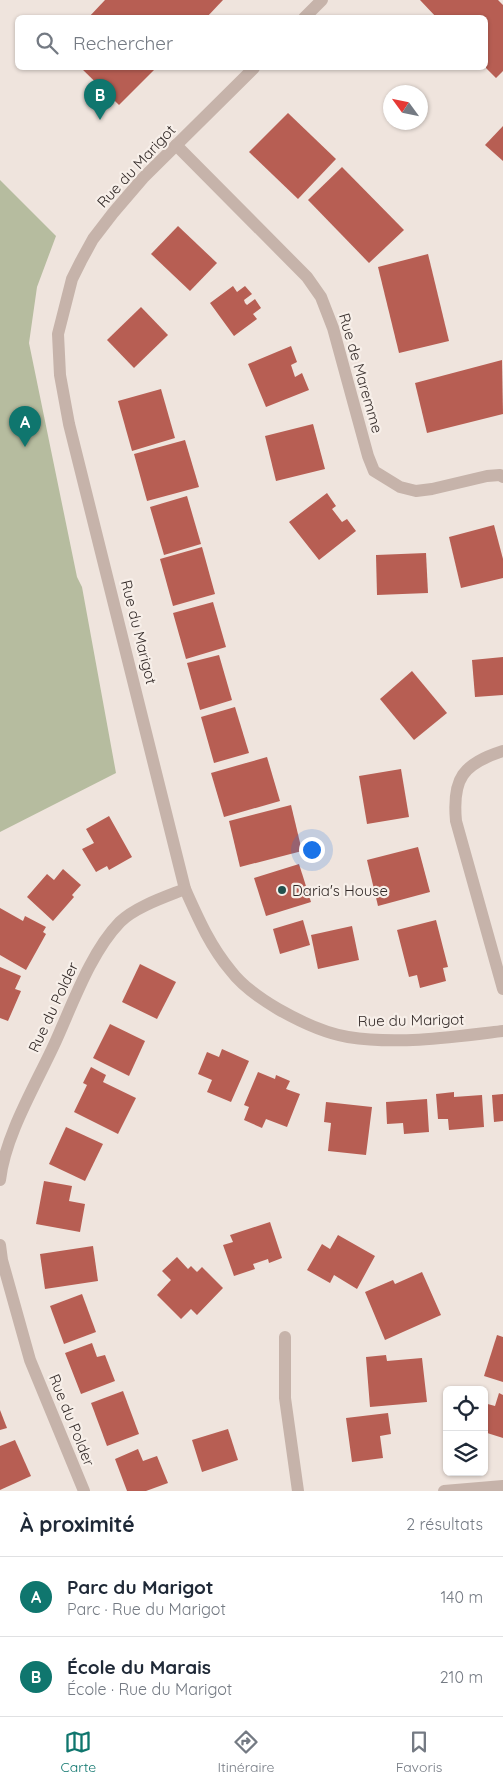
<!DOCTYPE html>
<html lang="fr">
<meta charset="utf-8">
<style>
body{margin:0;font-family:Quicksand,sans-serif;background:#f6f6f7;color:#1f2937}
.controls{position:absolute;right:15px;bottom:15px;display:grid;overflow:hidden;border-radius:8px;box-shadow:0 1px 4px #0004}
.controls button{width:45px;height:45px;display:grid;place-items:center;padding:0;border:0;border-bottom:1px solid #e0e1e3;background:#fff;color:#1f2937;font:25px sans-serif}
.compass{position:absolute;left:383px;top:85px;width:45px;height:45px;border-radius:50%;background:#fff;box-shadow:0 1px 4px #0004;rotate:303deg}
.you{position:absolute;left:311px;top:849px;width:18px;height:18px;margin:-12px;border:4px solid #fff;border-radius:50%;background:#1a73e8;box-shadow:0 0 0 8px #1a73e833}
.badge{display:grid;place-items:center;width:32px;height:32px;border-radius:50%;background:#0f766e;color:#fff;font-size:16px;font-weight:700}
.pin{position:absolute;translate:-50% -41px;filter:drop-shadow(0 1px 2px #0008)}
.pin::after{content:'';position:absolute;top:26px;width:18px;height:15px;background:inherit;clip-path:polygon(0 0,100% 0,50% 100%)}
.list{margin:0;padding:0;list-style:none}
h2{display:flex;justify-content:space-between;align-items:center;height:65px;margin:0;padding:0 20px;font-size:21px}
h2 small{font-size:16px;font-weight:400;color:#747a83}
.list li{display:grid;grid-template-columns:32px 1fr auto;gap:15px;align-items:center;box-sizing:border-box;height:80px;padding:0 20px;border-top:1px solid #e0e1e3}
.list b{display:block;font-size:19px;white-space:nowrap}
.list p{margin:0;font-size:16px;white-space:nowrap;color:#747a83}
.list em{font-size:16px;font-style:normal;color:#747a83}
.icon{flex:none;width:28px;height:28px;fill:none;stroke:currentColor;stroke-width:2;stroke-linecap:round;stroke-linejoin:round}
.map{position:relative;flex:none;width:503px;height:1491px;overflow:hidden}
.search{position:absolute;background:#fff;box-shadow:0 1px 4px #0004;left:15px;right:15px;top:15px;height:55px;display:flex;align-items:center;gap:12px;box-sizing:border-box;padding:0 18px;border-radius:8px;color:#747a83;font-size:19px}
.sheet{height:225px;background:#fff}
nav{display:flex;justify-content:space-around;align-items:center;box-sizing:border-box;height:70px;border-top:1px solid #e0e1e3;background:#fff;font-size:14px;color:#747a83}
nav a{display:grid;justify-items:center;gap:2px}
nav .on{color:#0f766e}
.map>svg:first-child{display:block}
.green{fill:#b6bc9f}
.building{fill:#b75e53}
.lines{fill:none;stroke-linecap:round;stroke-linejoin:round}
.street{stroke:#c6b3aa;stroke-width:12}
.poi-dot{fill:#23514e;stroke:#f7efe9;stroke-width:2}
.labels{text-anchor:middle;dominant-baseline:central;stroke-width:4.5;stroke-linejoin:round;paint-order:stroke}
.street-label{font-size:15px;fill:#342b29;stroke:#f7efe9}
.poi-label{font-size:15px;fill:#342b29;stroke:#f7efe9;text-anchor:start}
</style>
<div class="map">
<svg width="503" height="1491" viewBox="0 0 503 1491">
<rect width="100%" height="100%" fill="#efe4dd"/>
<polygon class="green" points="0,180 56,236 37,287 29,343 77,577 82,587 116,773 0,832"/>
<g class="building">
<polygon points="105,0 223,0 206,18 88,18"/>
<polygon points="420,0 498,0 503,5 503,71 496,78 486,68 486,18 437,18"/>
<polygon points="81,68 156,68 119,105"/>
<polygon points="288,113 336,159 298,199 249,152"/>
<polygon points="503,126 503,161 485,145"/>
<polygon points="342,167 404,230 369,263 308,200"/>
<polygon points="178,226 217,263 190,291 151,254"/>
<polygon points="428,254 449,341 399,353 378,267"/>
<polygon points="233,286 237,292 245,286 252,294 244,300 245,303 247,305 255,299 261,308 253,314 257,319 234,336 210,303"/>
<polygon points="141,307 168,335 134,368 107,340"/>
<polygon points="291,346 297,362 291,365 295,377 302,373 309,390 266,407 248,364"/>
<polygon points="502,360 503,414 427,433 415,383"/>
<polygon points="161,389 175,438 132,451 118,401"/>
<polygon points="313,424 325,469 276,481 265,436"/>
<polygon points="185,440 199,487 147,501 134,454"/>
<polygon points="327,493 336,506 332,509 342,522 347,519 356,531 319,560 289,522"/>
<polygon points="187,496 201,544 164,555 150,507"/>
<polygon points="494,525 503,559 503,578 461,588 449,537"/>
<polygon points="202,547 215,594 173,606 160,559"/>
<polygon points="426,553 428,593 377,595 376,555"/>
<polygon points="213,602 226,647 186,659 173,613"/>
<polygon points="219,655 232,700 200,710 187,663"/>
<polygon points="503,657 503,695 475,697 472,660"/>
<polygon points="412,671 447,713 414,740 380,699"/>
<polygon points="235,707 249,753 214,763 201,717"/>
<polygon points="267,757 280,801 224,817 211,773"/>
<polygon points="401,769 409,817 367,824 359,776"/>
<polygon points="291,805 302,851 240,867 229,821"/>
<polygon points="109,816 132,857 109,870 107,866 96,872 82,849 94,843 86,829"/>
<polygon points="418,847 430,892 378,906 367,860"/>
<polygon points="299,864 311,902 266,916 254,878"/>
<polygon points="63,869 81,885 72,895 74,897 53,921 27,897 47,874 54,880"/>
<polygon points="0,908 23,921 25,916 46,927 43,932 46,934 26,970 0,955"/>
<polygon points="303,920 310,945 280,954 273,929"/>
<polygon points="436,920 448,967 443,968 446,981 420,988 417,975 409,977 397,930"/>
<polygon points="352,926 359,960 318,969 311,935"/>
<polygon points="140,964 176,982 157,1019 122,1002"/>
<polygon points="0,967 21,976 15,989 21,991 8,1021 0,1018"/>
<polygon points="110,1024 145,1041 129,1076 93,1058"/>
<polygon points="222,1049 249,1061 231,1102 207,1092 212,1080 198,1074 207,1052 219,1057"/>
<polygon points="91,1067 106,1075 103,1082 136,1098 118,1134 74,1112 87,1085 83,1083"/>
<polygon points="258,1072 275,1079 276,1075 290,1081 286,1089 300,1094 287,1127 266,1119 262,1128 244,1120 249,1107 244,1105"/>
<polygon points="454,1092 454,1097 482,1095 484,1127 449,1130 448,1119 438,1119 436,1094"/>
<polygon points="503,1094 503,1121 494,1122 492,1095"/>
<polygon points="427,1099 429,1132 404,1134 403,1123 387,1124 386,1102"/>
<polygon points="326,1102 372,1107 366,1155 328,1151 331,1123 324,1122"/>
<polygon points="66,1127 103,1144 85,1181 49,1164"/>
<polygon points="44,1181 72,1186 69,1201 85,1204 80,1232 36,1224"/>
<polygon points="270,1222 282,1258 269,1263 268,1259 253,1264 255,1269 234,1276 223,1245 233,1242 230,1235"/>
<polygon points="338,1235 375,1256 357,1289 334,1275 330,1283 307,1270 322,1244 330,1249"/>
<polygon points="93,1246 98,1281 45,1289 40,1254"/>
<polygon points="177,1257 188,1269 191,1266 197,1272 202,1267 223,1288 197,1315 191,1309 181,1319 157,1295 171,1280 162,1271"/>
<polygon points="422,1272 441,1315 385,1340 365,1292 393,1280 395,1284"/>
<polygon points="82,1294 96,1332 64,1344 50,1306"/>
<polygon points="497,1335 503,1337 503,1382 484,1376"/>
<polygon points="92,1343 97,1357 105,1355 115,1381 81,1394 65,1353"/>
<polygon points="386,1355 387,1361 422,1358 427,1402 370,1407 366,1357"/>
<polygon points="123,1391 139,1434 107,1446 91,1403"/>
<polygon points="499,1393 503,1395 503,1438 484,1432 484,1403 495,1406"/>
<polygon points="0,1410 7,1428 0,1430"/>
<polygon points="388,1413 391,1434 380,1436 383,1458 352,1462 346,1418"/>
<polygon points="228,1429 238,1460 202,1472 192,1440"/>
<polygon points="15,1440 31,1476 0,1490 0,1446"/>
<polygon points="138,1449 143,1461 157,1456 168,1483 146,1491 127,1491 115,1459"/>
</g>
<g class="lines">
<g class="street">
<polyline points="304,18 322,0"/>
<path d="M254,68l-111,110 -30,35 -20,26 -12,22 -9,18 -14,55 2,41 9,49 116,465c13,29 25,57 46,82 12,16 30,28 47,38 21,12 46,24 70,28 50,8 105,0 155,-6"/>
<polyline points="176,145 307,277 321,297 333,328 368,456 374,471 400,487 416,491 432,489 487,476 500,475 503,477"/>
<path d="M503,751c-40,13 -51,27 -47,70l47,168"/>
<path d="M0,1180c5,-44 35,-94 54,-135 18,-39 36,-92 66,-123 15,-15 45,-25 65,-33"/>
<polyline points="0,1245 2,1260 30,1360 84,1491"/>
<polyline points="285,1337 285,1398 298,1491"/>
<polyline points="444,1491 503,1486"/>
</g>
</g>
<circle class="poi-dot" cx="282" cy="890" r="5"/>
<g class="labels">
<g class="street-label">
<text transform="translate(136 166) rotate(-47)">Rue du Marigot</text>
<text transform="translate(361 373) rotate(74)">Rue de Maremme</text>
<text transform="translate(139 632) rotate(76)">Rue du Marigot</text>
<text transform="translate(53 1007) rotate(-65)">Rue du Polder</text>
<text transform="translate(411 1020) rotate(-1)">Rue du Marigot</text>
<text transform="translate(72 1420) rotate(68)">Rue du Polder</text>
</g>
<g class="poi-label">
<text x="292" y="890">Daria's House</text>
</g>
</g>
</svg>
<div class="controls">
<button><svg class="icon" aria-label="locate" viewBox="0 0 24 24"><circle cx="12" cy="12" r="6"/><path d="M12 2v4M12 18v4M2 12h4M18 12h4"/></svg></button>
<button><svg class="icon" aria-label="layers" viewBox="0 0 24 24"><path d="M12 4l9 5-9 5-9-5zM3 14l9 5 9-5"/></svg></button>
</div>
<svg class="compass" viewBox="-18 -18 36 36"><path d="M0-13l5 13h-10z" fill="#e53935"/><path d="M0 13l5-13h-10z" fill="#747a83"/></svg>
<div class="you"></div>
<div class="pin badge" style="left:25px;top:447px">A</div>
<div class="pin badge" style="left:100px;top:120px">B</div>
<div class="search"><svg class="icon" aria-label="search" viewBox="0 0 24 24"><circle cx="10" cy="10" r="6"/><path d="M15 15l6 6"/></svg>Rechercher</div>
</div>
<section class="sheet">
<h2>À proximité<small>2 résultats</small></h2>
<ul class="list">
<li><span class="badge">A</span><div><b>Parc du Marigot</b><p>Parc · Rue du Marigot</p></div><em>140 m</em></li>
<li><span class="badge">B</span><div><b>École du Marais</b><p>École · Rue du Marigot</p></div><em>210 m</em></li>
</ul>
</section>
<nav>
<a class="on"><svg class="icon" aria-label="map" viewBox="0 0 24 24"><path d="M3 6l6-2 6 2 6-2v14l-6 2-6-2-6 2zM9 4v14M15 6v14"/></svg>Carte</a>
<a><svg class="icon" aria-label="directions" viewBox="0 0 24 24"><path d="M12 3l9 9-9 9-9-9zM9 14v-3h6M13 9l2 2-2 2"/></svg>Itinéraire</a>
<a><svg class="icon" aria-label="saved" viewBox="0 0 24 24"><path d="M7 4h10v16l-5-4-5 4z"/></svg>Favoris</a>
</nav>
